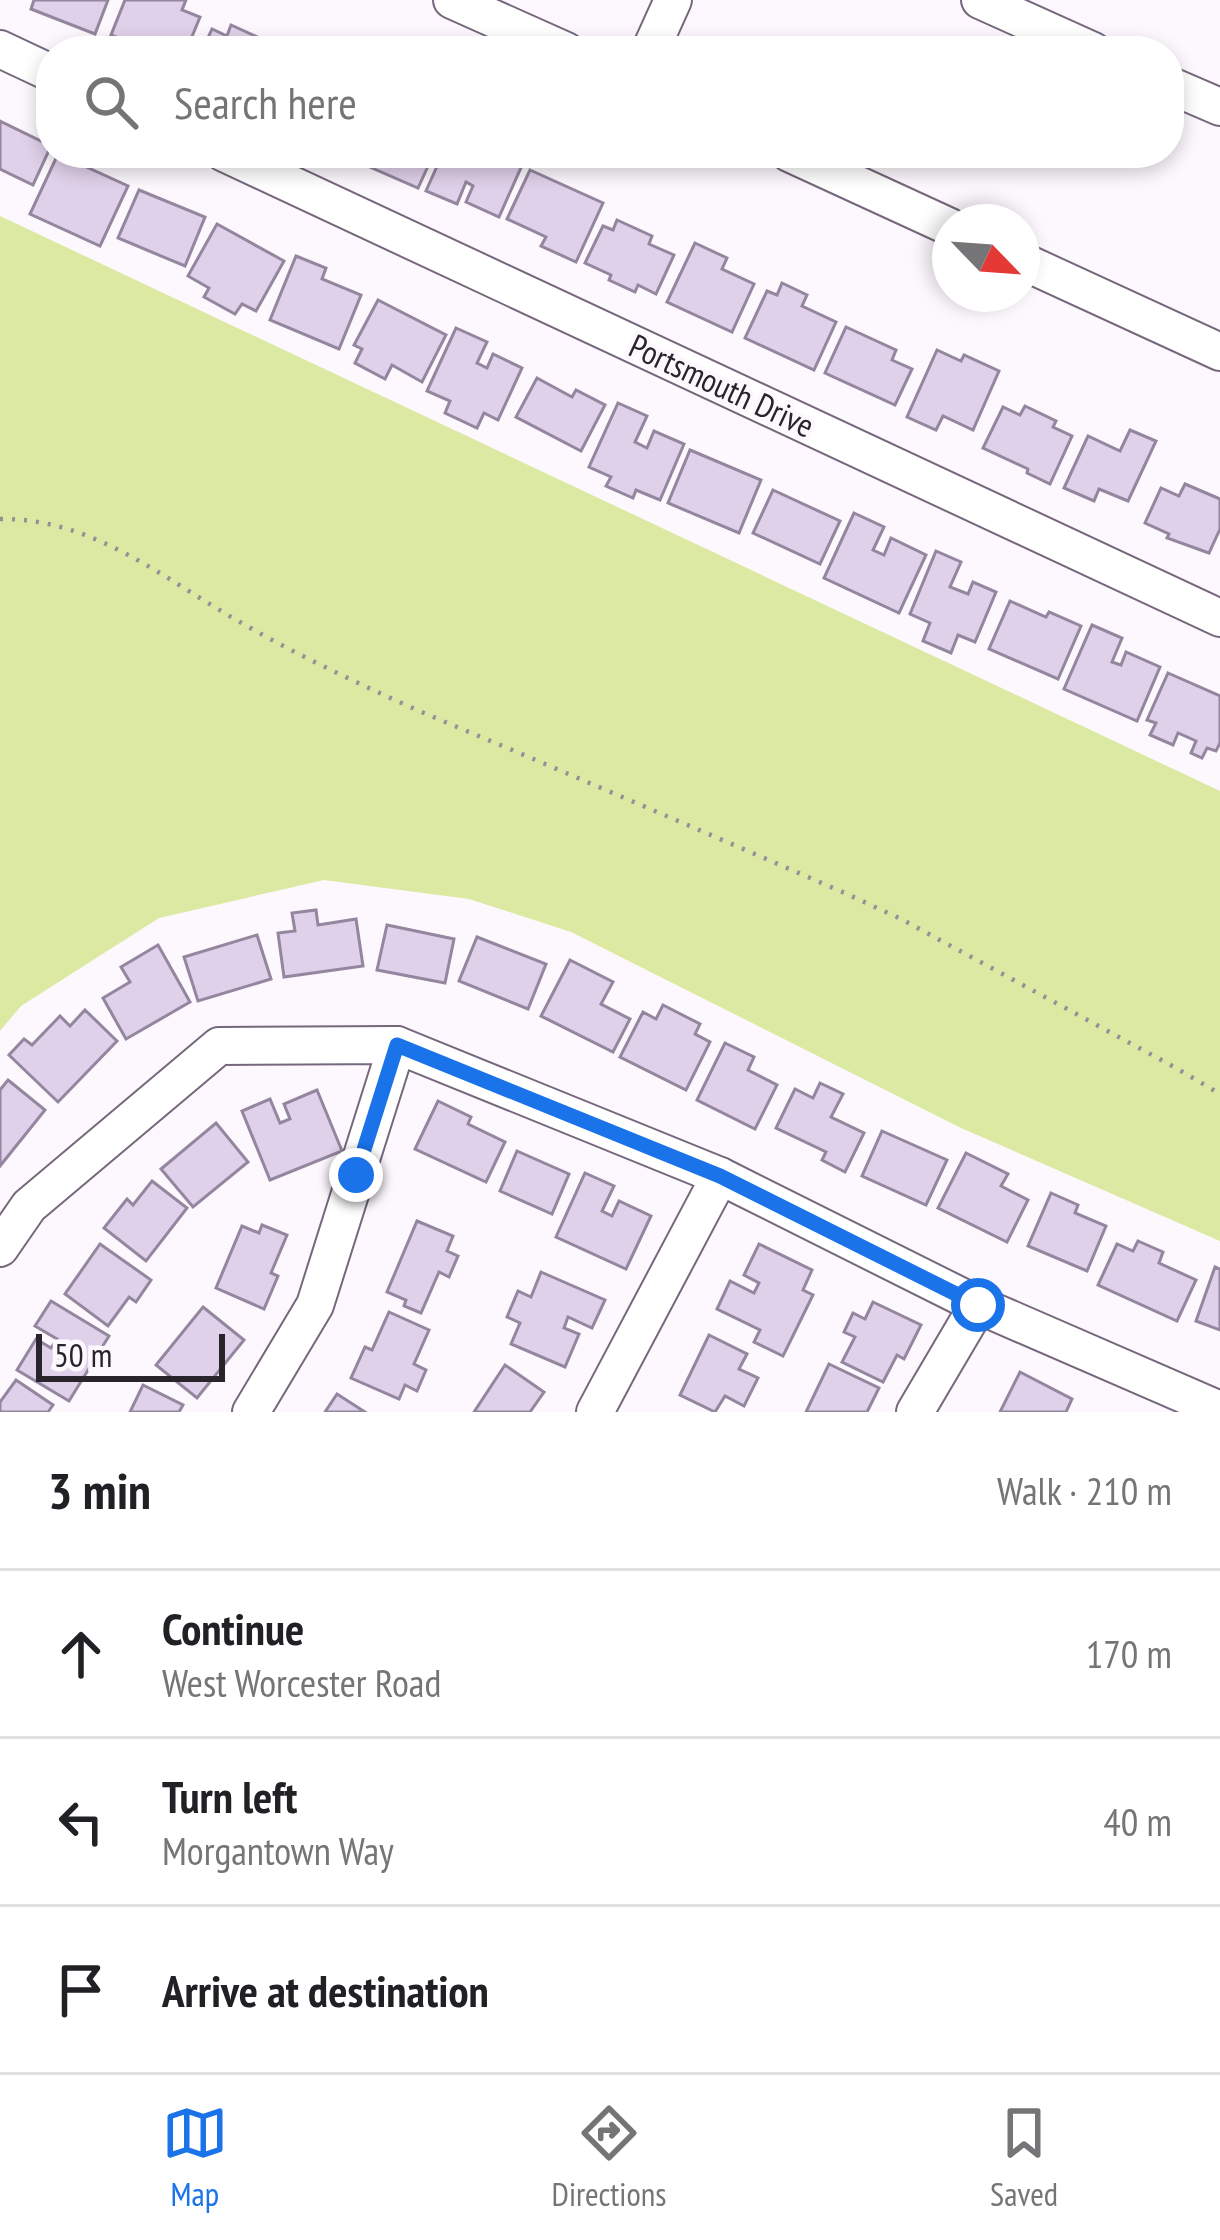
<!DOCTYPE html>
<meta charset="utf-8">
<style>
body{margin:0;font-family:"PT Sans Narrow",sans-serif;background:#f2f2f2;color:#202124}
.compass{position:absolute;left:932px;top:204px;width:108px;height:108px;border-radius:50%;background:#fff;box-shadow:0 6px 18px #0003;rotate:115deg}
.scale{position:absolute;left:36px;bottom:30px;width:189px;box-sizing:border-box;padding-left:12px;border:6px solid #29232c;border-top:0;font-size:33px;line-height:42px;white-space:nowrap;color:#29232c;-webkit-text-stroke:9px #fcf8fd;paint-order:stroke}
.stop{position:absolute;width:36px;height:36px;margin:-27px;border:9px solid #1a73e8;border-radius:50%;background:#fff}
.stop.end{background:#1a73e8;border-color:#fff;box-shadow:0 3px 12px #0008}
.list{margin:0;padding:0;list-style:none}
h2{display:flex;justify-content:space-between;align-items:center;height:156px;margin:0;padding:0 48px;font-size:51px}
h2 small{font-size:39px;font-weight:400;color:#757577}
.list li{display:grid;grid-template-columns:78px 1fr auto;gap:36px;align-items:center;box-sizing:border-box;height:168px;padding:0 48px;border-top:3px solid #e0e0e0}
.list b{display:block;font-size:45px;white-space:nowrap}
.list p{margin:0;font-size:39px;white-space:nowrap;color:#757577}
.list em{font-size:39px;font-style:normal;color:#757577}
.icon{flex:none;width:66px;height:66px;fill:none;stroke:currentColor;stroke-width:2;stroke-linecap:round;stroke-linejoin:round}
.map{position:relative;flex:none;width:1220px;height:1412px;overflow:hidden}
.search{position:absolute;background:#fff;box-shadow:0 6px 18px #0003;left:36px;right:36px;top:36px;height:132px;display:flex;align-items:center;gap:30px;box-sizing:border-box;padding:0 42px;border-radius:48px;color:#757577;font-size:45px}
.sheet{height:660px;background:#fff}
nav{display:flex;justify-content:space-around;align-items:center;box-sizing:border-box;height:168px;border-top:3px solid #e0e0e0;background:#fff;font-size:33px;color:#757577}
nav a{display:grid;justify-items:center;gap:6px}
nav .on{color:#1a73e8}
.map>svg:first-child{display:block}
.grass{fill:#dce9a2}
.building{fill:#e0d1ea;stroke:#94869e;stroke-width:3}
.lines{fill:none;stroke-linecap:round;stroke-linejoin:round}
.minor-casing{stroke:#76677c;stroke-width:40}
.path{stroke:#959097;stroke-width:4.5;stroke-dasharray:3 9;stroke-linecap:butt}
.minor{stroke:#fff;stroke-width:36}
.route{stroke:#1a73e8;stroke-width:15}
.labels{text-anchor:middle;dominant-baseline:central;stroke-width:9;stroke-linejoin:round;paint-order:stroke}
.street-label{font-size:33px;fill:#29232c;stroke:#fcf8fd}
</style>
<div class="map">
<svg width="1220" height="1412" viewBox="0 0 1220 1412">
<rect width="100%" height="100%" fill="#fcf8fd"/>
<polygon class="grass" points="0,216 1220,791 1220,1241 961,1128 571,932 469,899 324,880 159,918 21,1006 0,1031"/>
<g class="building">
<polygon points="34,0 108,0 95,34 31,9"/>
<polygon points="125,0 186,0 182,10 200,17 186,51 137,51 138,46 111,35"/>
<polygon points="231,25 266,41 262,51 202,51 212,29 227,36"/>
<polygon points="0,121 51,146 33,185 0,169"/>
<polygon points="349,153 434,153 418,188 347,157"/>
<polygon points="443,153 506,153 523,163 499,217 466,202 473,186 466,182 457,204 426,191"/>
<polygon points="58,154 128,186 100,246 30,214"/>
<polygon points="530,170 603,203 576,262 541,246 546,237 507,219"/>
<polygon points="139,190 205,217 185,266 118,238"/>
<polygon points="617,220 652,236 649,244 674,255 656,294 638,285 635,292 609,280 611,275 585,263 603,226 613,230"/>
<polygon points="217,224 284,261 256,311 242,304 235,314 204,297 209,288 188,276"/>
<polygon points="695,243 727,258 722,269 754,284 732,332 667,302"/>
<polygon points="296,256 326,268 322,279 361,295 339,349 270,320"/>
<polygon points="782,283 807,295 802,306 836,322 814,370 745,338 767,291 777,295"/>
<polygon points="378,300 446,335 422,382 392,365 385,379 355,363 362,349 354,345"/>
<polygon points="846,327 896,350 892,360 912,369 895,405 825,373"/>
<polygon points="456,328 487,342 477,363 487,368 493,354 522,368 498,420 484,413 477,428 445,413 450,401 427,391"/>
<polygon points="937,350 961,361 964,355 999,371 973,430 943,416 936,430 907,417"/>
<polygon points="537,378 572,397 576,390 605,405 581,451 516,417"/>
<polygon points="618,403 647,416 635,442 647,448 654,431 684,444 660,500 636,490 633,498 606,486 611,477 589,467"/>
<polygon points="1025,406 1056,421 1053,427 1072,436 1050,484 1027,473 1028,469 983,448 1003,407 1020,415"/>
<polygon points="1130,430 1156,441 1128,501 1099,489 1094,501 1064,488 1088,436 1120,451"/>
<polygon points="690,450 761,480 739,533 668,503"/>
<polygon points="1185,484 1220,499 1220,529 1209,553 1167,538 1169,534 1145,523 1161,488 1179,496"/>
<polygon points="773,490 840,521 820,564 753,533"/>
<polygon points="854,513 884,527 873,550 884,555 891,538 926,555 899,613 824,578"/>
<polygon points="936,551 961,562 950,587 968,594 973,582 996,592 975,642 958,635 951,653 923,641 930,623 910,614"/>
<polygon points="1010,601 1046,617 1049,612 1081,626 1058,679 989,649"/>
<polygon points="1092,625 1122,638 1112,662 1121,665 1126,652 1160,667 1137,721 1064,689"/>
<polygon points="1168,673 1220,696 1220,743 1216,751 1207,748 1202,758 1191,753 1196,741 1178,733 1173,745 1150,735 1156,723 1147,720"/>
<polygon points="316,910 318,925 356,919 363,966 284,977 278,933 295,931 292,913"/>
<polygon points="387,925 454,939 445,983 377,970"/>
<polygon points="257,935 271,979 198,1001 184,957"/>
<polygon points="477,937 546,964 528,1009 459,981"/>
<polygon points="158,945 190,1002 126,1039 103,998 130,982 121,967"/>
<polygon points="570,960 613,982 601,1004 630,1019 613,1052 541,1016"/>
<polygon points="663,1005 700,1024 695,1034 710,1042 686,1090 620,1057 643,1012 656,1019"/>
<polygon points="85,1010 117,1041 58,1102 9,1055 24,1039 32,1045 60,1016 70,1026"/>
<polygon points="725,1043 754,1057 748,1070 777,1085 755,1129 697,1100"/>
<polygon points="8,1080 45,1110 0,1166 0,1090"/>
<polygon points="820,1083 843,1094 831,1117 864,1133 845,1172 822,1160 826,1152 776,1128 795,1089 813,1098"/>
<polygon points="317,1090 342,1151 270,1180 242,1111 270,1099 280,1123 290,1119 284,1104"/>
<polygon points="438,1101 471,1117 468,1124 505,1142 486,1182 415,1149"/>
<polygon points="216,1123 248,1162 193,1207 161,1169"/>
<polygon points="882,1131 947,1160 926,1205 862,1176"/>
<polygon points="517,1151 569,1174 552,1214 500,1191"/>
<polygon points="966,1153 1008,1174 1001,1186 1028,1200 1007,1242 938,1208"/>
<polygon points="585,1173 614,1186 602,1211 612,1216 619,1201 651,1216 626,1269 556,1237"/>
<polygon points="152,1181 187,1208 146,1261 104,1228 127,1199 133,1205"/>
<polygon points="1051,1193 1078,1205 1075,1213 1106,1226 1087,1271 1028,1246"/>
<polygon points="417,1221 453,1236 447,1251 458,1256 449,1277 439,1272 421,1313 404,1306 406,1300 387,1292"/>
<polygon points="262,1225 287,1235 271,1273 278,1276 264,1309 216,1288 242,1226 259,1233"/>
<polygon points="1138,1241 1163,1252 1159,1263 1196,1280 1177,1321 1098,1285 1117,1244 1133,1251"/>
<polygon points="100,1244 151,1280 136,1302 129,1297 108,1326 65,1294"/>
<polygon points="759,1244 812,1270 803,1290 813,1295 783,1356 754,1342 760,1330 717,1309 730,1281 754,1293 759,1283 744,1275"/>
<polygon points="1215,1267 1220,1269 1220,1330 1196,1321"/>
<polygon points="541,1272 605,1300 592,1328 568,1317 564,1328 579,1334 565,1367 511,1344 520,1323 507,1317 518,1291 531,1297"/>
<polygon points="51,1301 109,1336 69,1401 17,1370 36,1339 51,1348 57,1339 35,1326"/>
<polygon points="873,1302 921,1325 904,1359 897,1355 883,1382 842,1362 855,1337 844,1332 853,1313 865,1319"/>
<polygon points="203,1307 244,1340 197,1398 156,1365"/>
<polygon points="389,1312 429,1330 414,1364 426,1370 417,1391 405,1385 399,1399 351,1378 365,1347 372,1350"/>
<polygon points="709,1335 747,1354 739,1369 758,1378 744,1406 725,1396 715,1412 680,1395"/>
<polygon points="829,1364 879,1388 867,1412 806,1412"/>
<polygon points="505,1365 544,1392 530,1412 474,1412"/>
<polygon points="1020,1372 1072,1399 1066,1412 1000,1412"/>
<polygon points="16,1380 53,1405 48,1412 0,1412 0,1402"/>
<polygon points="143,1385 183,1405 179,1412 130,1412"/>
<polygon points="337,1394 365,1412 325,1412"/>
</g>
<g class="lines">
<g class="minor-casing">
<g id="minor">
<polyline points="452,0 566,51"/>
<polyline points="980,0 1093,51"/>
<polyline points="0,49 51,73"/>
<polyline points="650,51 673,0"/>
<polyline points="1169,85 1220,107"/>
<polyline points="224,153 1220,618"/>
<polyline points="789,153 950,227"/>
<polyline points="1022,261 1220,352"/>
<polyline points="0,1248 29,1206 219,1046 397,1045 720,1176 978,1305 1220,1410"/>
<polyline points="251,1412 315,1305 397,1045"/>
<polyline points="595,1412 720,1176"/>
<polyline points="915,1412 978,1305"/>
</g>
</g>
<path class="path" d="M0,519c96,-1 167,63 247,107 45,26 92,48 139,70 52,24 106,45 159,68 101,43 201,86 302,130l56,26 273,148 44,26"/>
<use href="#minor" class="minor"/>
</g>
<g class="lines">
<polyline class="route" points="356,1175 397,1045 720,1176 978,1305"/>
</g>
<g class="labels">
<g class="street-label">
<text transform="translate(722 385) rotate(25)">Portsmouth Drive</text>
</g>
</g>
</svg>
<svg class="compass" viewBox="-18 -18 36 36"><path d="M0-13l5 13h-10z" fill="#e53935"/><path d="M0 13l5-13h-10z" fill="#757577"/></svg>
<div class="scale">50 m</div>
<div class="stop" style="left:978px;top:1305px"></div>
<div class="stop end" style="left:356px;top:1175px"></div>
<div class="search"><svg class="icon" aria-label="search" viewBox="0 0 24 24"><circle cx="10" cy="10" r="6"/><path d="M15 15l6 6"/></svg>Search here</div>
</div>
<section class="sheet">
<h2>3 min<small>Walk · 210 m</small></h2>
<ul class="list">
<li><svg class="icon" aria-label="ahead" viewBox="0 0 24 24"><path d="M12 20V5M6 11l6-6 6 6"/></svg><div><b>Continue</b><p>West Worcester Road</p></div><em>170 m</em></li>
<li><svg class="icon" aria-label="left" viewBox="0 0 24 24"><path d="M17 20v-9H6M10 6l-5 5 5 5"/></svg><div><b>Turn left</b><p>Morgantown Way</p></div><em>40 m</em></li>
<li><svg class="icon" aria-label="arrive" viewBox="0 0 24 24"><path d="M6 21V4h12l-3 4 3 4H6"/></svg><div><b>Arrive at destination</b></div></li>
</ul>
</section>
<nav>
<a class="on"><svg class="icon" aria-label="map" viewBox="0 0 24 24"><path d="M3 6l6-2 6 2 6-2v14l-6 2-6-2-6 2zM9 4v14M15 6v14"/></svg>Map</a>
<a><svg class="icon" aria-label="directions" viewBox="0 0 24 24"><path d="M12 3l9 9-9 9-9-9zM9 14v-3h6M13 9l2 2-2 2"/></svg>Directions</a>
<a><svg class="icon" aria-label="saved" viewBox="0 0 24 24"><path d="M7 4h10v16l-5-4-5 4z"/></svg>Saved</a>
</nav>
